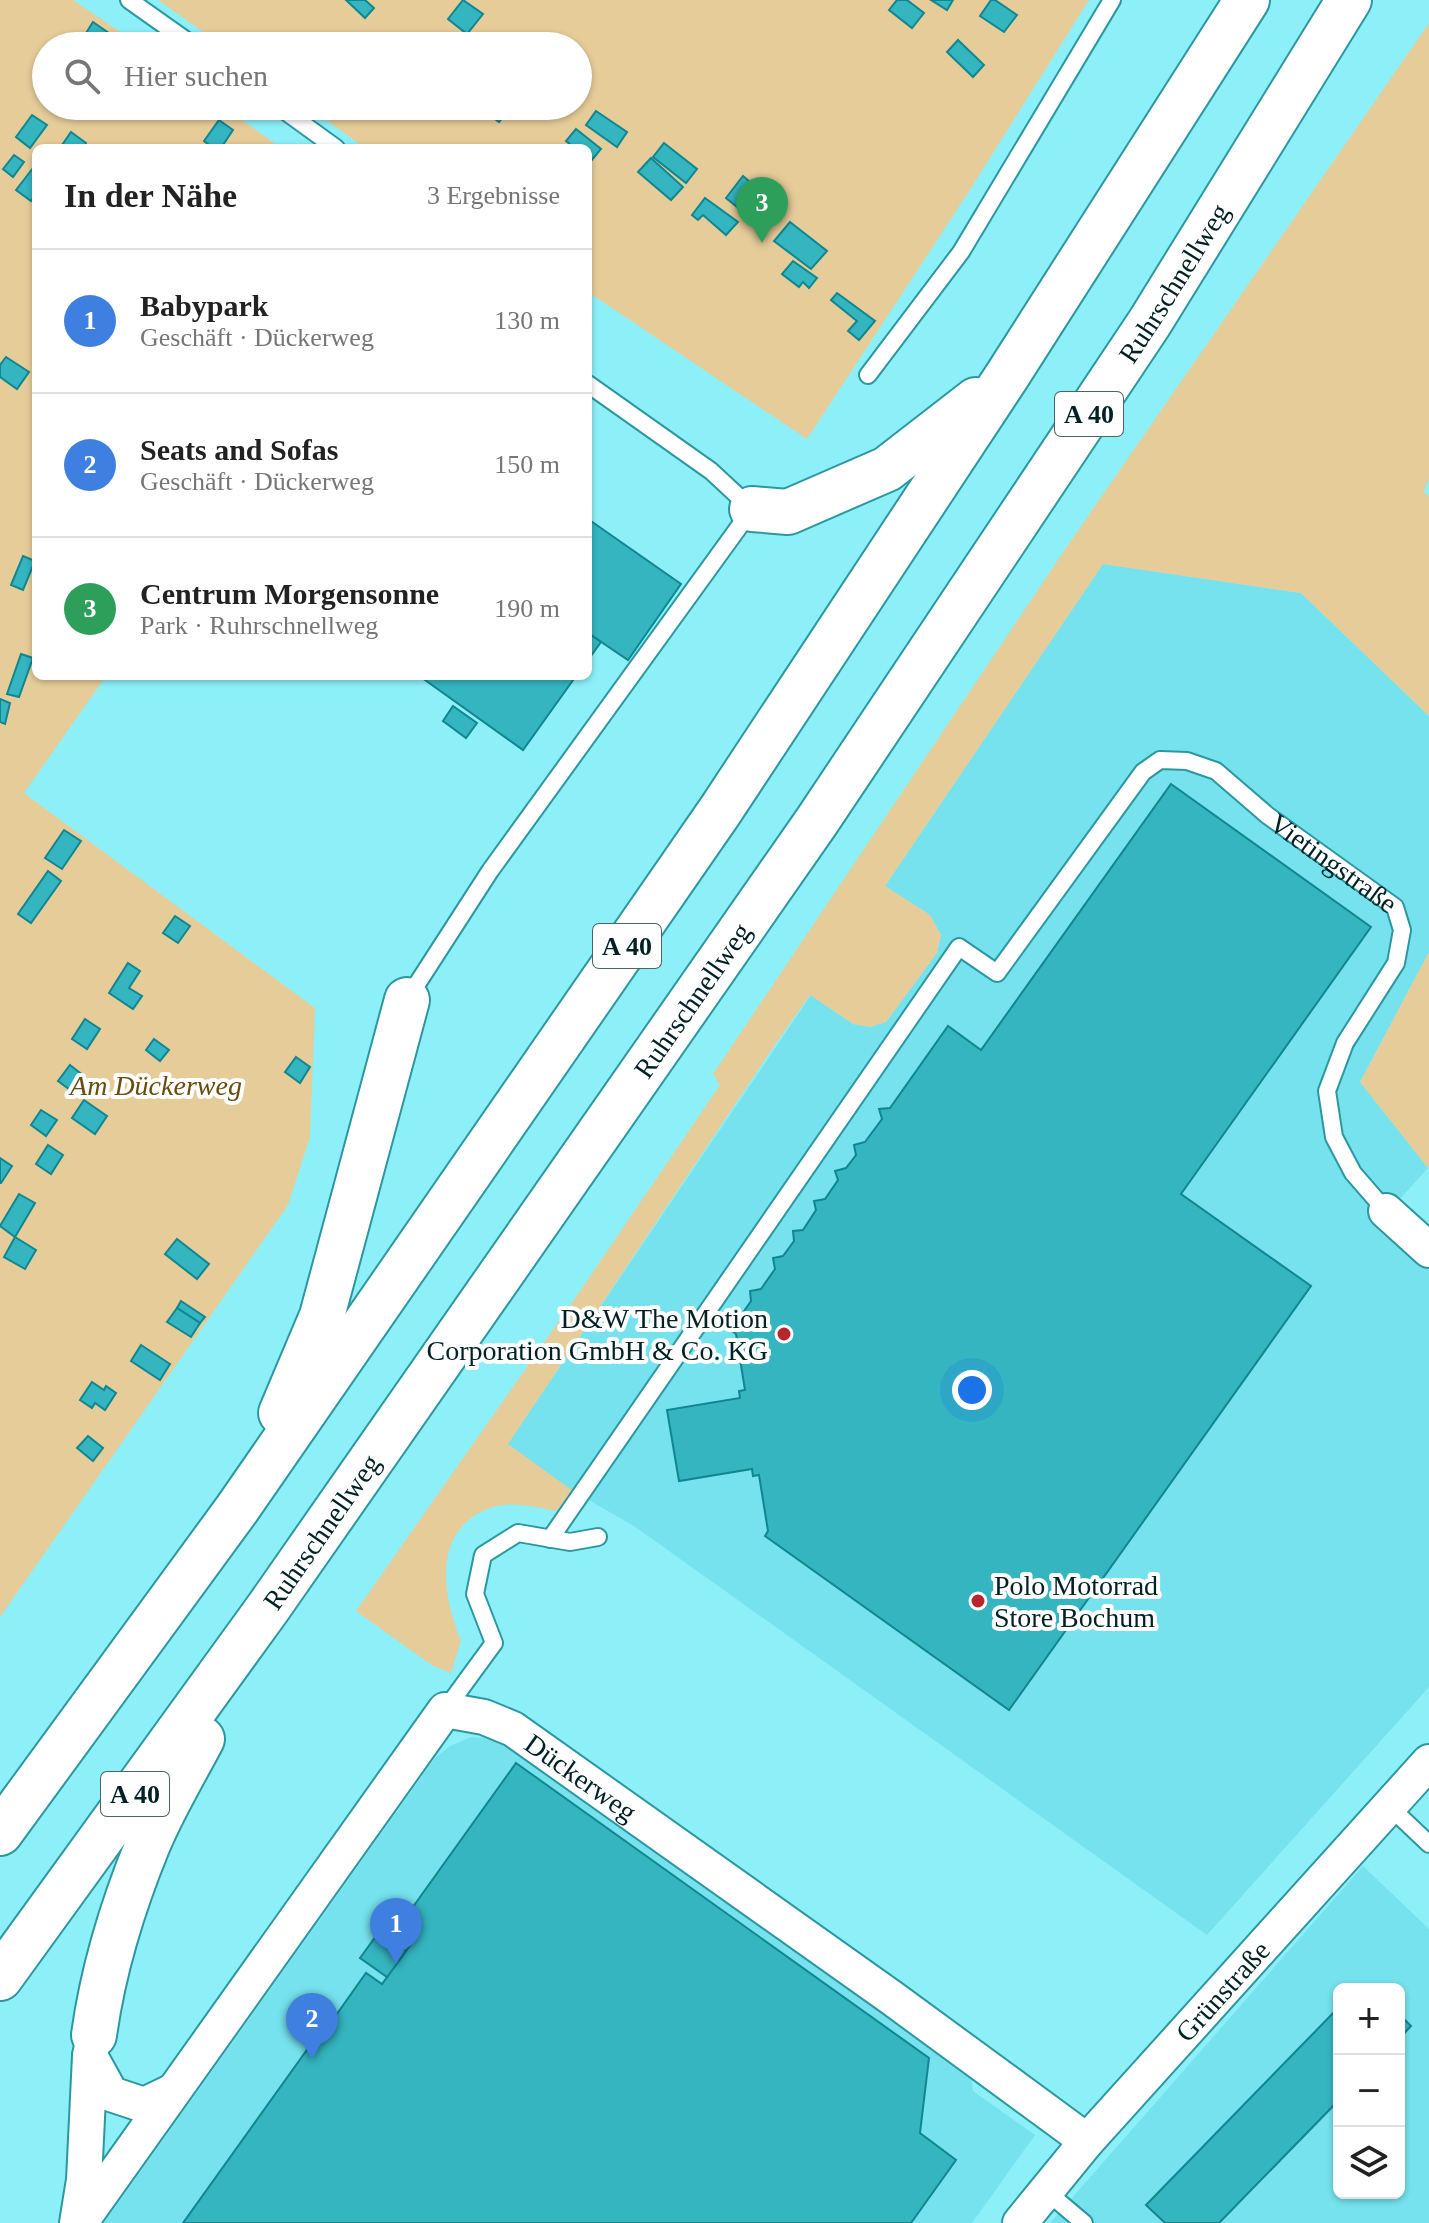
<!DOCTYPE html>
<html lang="de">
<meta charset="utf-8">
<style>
body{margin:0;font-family:"Times New Roman",serif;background:#f2f2f2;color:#222}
.controls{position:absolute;right:24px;bottom:24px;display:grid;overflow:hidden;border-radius:12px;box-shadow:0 2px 6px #0004}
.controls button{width:72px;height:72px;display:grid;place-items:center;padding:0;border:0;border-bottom:2px solid #e0e0e0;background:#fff;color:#222;font:40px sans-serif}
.you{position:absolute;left:972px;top:1390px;width:28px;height:28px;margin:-20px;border:6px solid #fff;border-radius:50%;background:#1a73e8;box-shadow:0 0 0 12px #1a73e833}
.badge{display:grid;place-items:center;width:52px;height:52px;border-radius:50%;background:#db2777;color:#fff;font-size:26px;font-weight:700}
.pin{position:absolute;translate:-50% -66px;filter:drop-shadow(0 2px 4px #0008)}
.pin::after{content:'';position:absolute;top:42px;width:28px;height:24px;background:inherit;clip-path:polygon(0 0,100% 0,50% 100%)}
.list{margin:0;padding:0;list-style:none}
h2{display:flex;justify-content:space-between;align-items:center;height:104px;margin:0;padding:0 32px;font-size:34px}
h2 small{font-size:26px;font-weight:400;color:#767676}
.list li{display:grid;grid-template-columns:52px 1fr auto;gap:24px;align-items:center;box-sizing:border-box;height:144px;padding:0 32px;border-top:2px solid #e0e0e0}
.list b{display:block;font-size:30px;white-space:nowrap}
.list p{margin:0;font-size:26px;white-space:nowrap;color:#767676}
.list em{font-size:26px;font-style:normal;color:#767676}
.icon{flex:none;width:44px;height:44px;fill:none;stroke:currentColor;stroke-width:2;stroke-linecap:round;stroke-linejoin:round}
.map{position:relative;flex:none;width:1429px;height:2223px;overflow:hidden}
.search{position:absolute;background:#fff;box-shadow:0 2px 6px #0004;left:32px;top:32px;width:560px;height:88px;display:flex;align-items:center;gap:20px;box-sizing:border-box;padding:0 28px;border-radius:44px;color:#767676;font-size:30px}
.panel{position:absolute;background:#fff;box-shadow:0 2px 6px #0004;left:32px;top:144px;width:560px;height:536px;border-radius:12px}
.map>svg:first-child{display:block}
.built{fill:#75e2ed;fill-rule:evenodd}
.green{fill:#e6cc99}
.building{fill:#34b5c0;stroke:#108790;stroke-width:2}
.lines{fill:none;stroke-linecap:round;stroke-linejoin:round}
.lane-casing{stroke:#2c97a0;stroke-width:20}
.street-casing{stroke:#2c97a0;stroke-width:38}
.highway-casing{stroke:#2c97a0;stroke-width:48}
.lane{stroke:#fff;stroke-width:16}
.street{stroke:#fff;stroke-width:34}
.highway{stroke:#fff;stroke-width:44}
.poi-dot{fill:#b7262f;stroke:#fefefe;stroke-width:3}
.labels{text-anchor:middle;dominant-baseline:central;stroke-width:8;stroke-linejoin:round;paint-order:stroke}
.shield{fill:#fefefe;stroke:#4d6365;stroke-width:2}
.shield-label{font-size:26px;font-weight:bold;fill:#012124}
.street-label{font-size:28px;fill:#012124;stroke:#fefefe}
.park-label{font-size:28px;font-style:italic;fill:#674d0e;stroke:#fefefe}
.poi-label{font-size:28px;fill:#012124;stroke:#fefefe;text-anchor:end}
</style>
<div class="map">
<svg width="1429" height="2223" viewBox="0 0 1429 2223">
<rect width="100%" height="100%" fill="#8df0f9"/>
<g class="built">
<polygon points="1103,564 1301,593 1429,716 1429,952 1360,1082 1428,1168 1379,1222 1429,1268 1429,1687 1207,1935 634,1526 573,1491 507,1445 811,995 853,1024 870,1027 886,1022 937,953 941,935 930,915 885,886"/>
<polygon points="471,1737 496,1739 528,1751 971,2073 973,2091 1035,2135 972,2223 104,2223 435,1758 450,1746"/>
<path d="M1363,1866l66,63v294h-379zM1339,1989h60v204h-60z"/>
</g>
<g class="green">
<polygon points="0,0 73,0 141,46 46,46 46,106 223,106 281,148 36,148 36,676 106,676 24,793 315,1008 310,1137 288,1205 0,1617"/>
<polygon points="158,0 1089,0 966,196 807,439 588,292 588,148 365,148 307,106 578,106 578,46 223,46"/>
<path d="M1429,23v456l-6,13 6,4v220l-128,-123 -198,-29 -218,322 45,29 11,20 -4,18 -51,69 -16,5 -17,-3 -43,-29 -38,54 -264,395 65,47 -17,20c-19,-4 -44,-10 -63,-4 -62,20 -51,87 -32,134l-10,32 -18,-7 -77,-55 222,-317 142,-209 -7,-11 355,-529z"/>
<polygon points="1429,952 1429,1166 1428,1168 1360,1082"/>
</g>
<g class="building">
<polygon points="346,0 365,0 374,8 365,18"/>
<polygon points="463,0 483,14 467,34 448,19"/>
<polygon points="897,0 907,0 924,13 912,28 889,10"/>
<polygon points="931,0 953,0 947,10"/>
<polygon points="991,0 995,0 1017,15 1004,32 980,16"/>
<polygon points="93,22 113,36 106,46 78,46"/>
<polygon points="958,40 984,65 973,77 947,52"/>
<polygon points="94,106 116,106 108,117"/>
<polygon points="484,106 511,106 499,122 482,109"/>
<polygon points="596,111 627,132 617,147 586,125"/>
<polygon points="32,115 47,125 30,148 16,137"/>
<polygon points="219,120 233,130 221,148 213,148 204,141"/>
<polygon points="576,129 601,149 591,161 588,158 588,148 575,148 566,141"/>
<polygon points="71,132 86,143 83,148 60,148"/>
<polygon points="664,143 697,169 686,183 653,157"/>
<polygon points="14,155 24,162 13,177 3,169"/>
<polygon points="651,158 683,187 671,200 638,172"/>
<polygon points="33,168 36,170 36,194 31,201 16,190"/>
<polygon points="743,176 764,194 747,215 726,198"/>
<polygon points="705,198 738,222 726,235 703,215 698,220 692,215"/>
<polygon points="790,222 827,251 811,269 774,241"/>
<polygon points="793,261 817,278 809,288 803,282 799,287 782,274"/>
<polygon points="837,293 875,321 859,340 848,331 857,321 831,300"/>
<polygon points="6,357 29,372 17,389 0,377 0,365"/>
<polygon points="588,519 681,584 628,660 588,633"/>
<polygon points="23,556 35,561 23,590 11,585"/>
<polygon points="588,633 601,642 588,660"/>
<polygon points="21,654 33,658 19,697 7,694"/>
<polygon points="428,676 576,676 523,750 425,680"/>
<polygon points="0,699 10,703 5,724 0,722"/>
<polygon points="453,706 477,723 466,738 443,721"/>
<polygon points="1171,784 1371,927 1181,1194 1311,1286 1009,1710 765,1536 768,1531 759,1475 753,1476 752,1469 679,1481 667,1410 740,1398 739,1391 745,1390 736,1334 731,1330 751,1301 750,1291 761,1289 775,1269 773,1258 783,1256 794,1241 793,1231 803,1230 816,1210 814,1201 825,1199 838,1180 835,1171 846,1168 856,1155 854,1145 865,1142 882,1119 879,1109 890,1108 948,1026 981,1050"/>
<polygon points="64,830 81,841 62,869 45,858"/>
<polygon points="48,871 61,881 31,923 18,914"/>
<polygon points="175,916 190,926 178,943 163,933"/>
<polygon points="128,963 140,971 129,988 142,996 133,1009 109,993"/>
<polygon points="85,1019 100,1029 87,1049 72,1039"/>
<polygon points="154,1039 169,1050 160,1061 146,1050"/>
<polygon points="296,1057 310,1067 300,1083 285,1072"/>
<polygon points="70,1065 84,1076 73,1092 58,1081"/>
<polygon points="84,1100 107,1116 95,1134 72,1118"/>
<polygon points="41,1110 57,1120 46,1136 31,1125"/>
<polygon points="48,1145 63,1155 51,1174 36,1164"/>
<polygon points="0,1158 12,1166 1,1183 0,1183"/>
<polygon points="19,1194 35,1203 15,1237 0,1226"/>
<polygon points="15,1237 36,1250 25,1269 4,1257"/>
<polygon points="177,1239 209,1264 197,1279 165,1254"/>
<polygon points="181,1301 205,1317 200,1323 177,1308"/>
<polygon points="177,1308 200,1323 191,1337 167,1322"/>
<polygon points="141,1345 170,1364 160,1380 131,1361"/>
<polygon points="92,1382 104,1390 106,1386 116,1393 105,1410 95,1403 92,1408 80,1400"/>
<polygon points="88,1436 103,1448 93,1461 77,1448"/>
<polygon points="516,1763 929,2058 920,2133 956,2160 911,2223 183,2223 319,2033 322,2035 366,1973 382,1984 411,1944 395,1932"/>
<polygon points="379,1932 406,1951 387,1977 360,1958"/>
<polygon points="1339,2007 1339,2100 1219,2223 1165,2223 1146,2205"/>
<polygon points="1399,2014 1411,2026 1399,2039"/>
</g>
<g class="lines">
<g class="lane-casing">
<g id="lane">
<polyline points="129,0 194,46"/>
<polyline points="278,106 336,148"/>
<polyline points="868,375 961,252 1112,0"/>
<polyline points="408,998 490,871 752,509 711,471 588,384"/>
<path id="s1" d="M550,1539l409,-592 38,26 146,-201 17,-12 27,1 29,10 51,44 128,92 7,23 -6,33 -51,80 -18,48 7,46 19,36 33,38"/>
<polyline points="445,1710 494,1643 475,1594 483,1555 518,1533 570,1542 598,1537"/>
<polyline points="1390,1807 1429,1844"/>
<polyline points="1046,2191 1084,2223"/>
</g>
</g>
<g class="street-casing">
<g id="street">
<polyline points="1386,1211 1429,1250"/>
<polyline points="90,2056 111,2094 144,2105 173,2091"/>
<polyline points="77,2223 84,2180 90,2056 94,2035"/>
<path id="s2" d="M80,2223l365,-513 39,7 29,12 379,269 195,143"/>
<path id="s3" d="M1020,2223l67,-82 342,-379"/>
</g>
</g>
<g class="highway-casing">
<g id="highway">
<polyline points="752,509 788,512 887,469 976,400"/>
<polyline points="281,1413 322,1316 407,1000"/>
<polyline points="0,1833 237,1509 720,811 1007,376 1247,0"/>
<path id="s4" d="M0,1978l268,-370 549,-787 333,-499 199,-322"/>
<path d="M94,2035c9,-65 29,-130 54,-191 15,-36 36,-71 54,-105"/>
</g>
</g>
<use href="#lane" class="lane"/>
<use href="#street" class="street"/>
<use href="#highway" class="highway"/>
</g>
<g class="poi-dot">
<circle cx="784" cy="1334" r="8"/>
<circle cx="978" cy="1601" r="8"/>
</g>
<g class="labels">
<g class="shield">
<rect x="1055" y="392" width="68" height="44" rx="6"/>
<rect x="593" y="924" width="68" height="44" rx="6"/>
<rect x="101" y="1772" width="68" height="44" rx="6"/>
</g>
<g class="shield-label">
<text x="1089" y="414">A 40</text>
<text x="627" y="946">A 40</text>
<text x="135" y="1794">A 40</text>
</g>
<g class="street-label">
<text stroke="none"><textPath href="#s4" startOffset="2062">Ruhrschnellweg</textPath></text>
<text stroke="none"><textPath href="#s1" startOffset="1242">Vietingstraße</textPath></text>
<text stroke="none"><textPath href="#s4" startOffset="1198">Ruhrschnellweg</textPath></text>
<text stroke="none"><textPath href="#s4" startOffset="550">Ruhrschnellweg</textPath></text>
<text stroke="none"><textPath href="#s2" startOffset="784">Dückerweg</textPath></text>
<text stroke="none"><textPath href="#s3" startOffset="308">Grünstraße</textPath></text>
</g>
<g class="park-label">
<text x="156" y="1085">Am Dückerweg</text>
</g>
<g class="poi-label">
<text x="768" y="1318">D&amp;W The Motion<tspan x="768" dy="32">Corporation GmbH &amp; Co. KG</tspan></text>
<text x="994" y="1585" text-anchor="start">Polo Motorrad<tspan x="994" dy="32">Store Bochum</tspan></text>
</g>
</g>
</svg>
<div class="controls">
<button>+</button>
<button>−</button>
<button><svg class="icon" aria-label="layers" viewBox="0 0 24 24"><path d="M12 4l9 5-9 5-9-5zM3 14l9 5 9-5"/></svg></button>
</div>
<div class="you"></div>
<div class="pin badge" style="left:396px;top:1964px;background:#3f7fe0">1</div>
<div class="pin badge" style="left:312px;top:2059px;background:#3f7fe0">2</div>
<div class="pin badge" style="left:762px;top:243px;background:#2e9e5b">3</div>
<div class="search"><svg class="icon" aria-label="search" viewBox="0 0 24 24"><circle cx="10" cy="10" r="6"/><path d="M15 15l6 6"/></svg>Hier suchen</div>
<section class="panel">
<h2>In der Nähe<small>3 Ergebnisse</small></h2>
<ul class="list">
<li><span class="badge" style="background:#3f7fe0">1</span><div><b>Babypark</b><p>Geschäft · Dückerweg</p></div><em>130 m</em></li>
<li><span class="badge" style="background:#3f7fe0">2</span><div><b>Seats and Sofas</b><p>Geschäft · Dückerweg</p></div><em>150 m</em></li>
<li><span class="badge" style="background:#2e9e5b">3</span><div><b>Centrum Morgensonne</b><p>Park · Ruhrschnellweg</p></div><em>190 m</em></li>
</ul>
</section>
</div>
